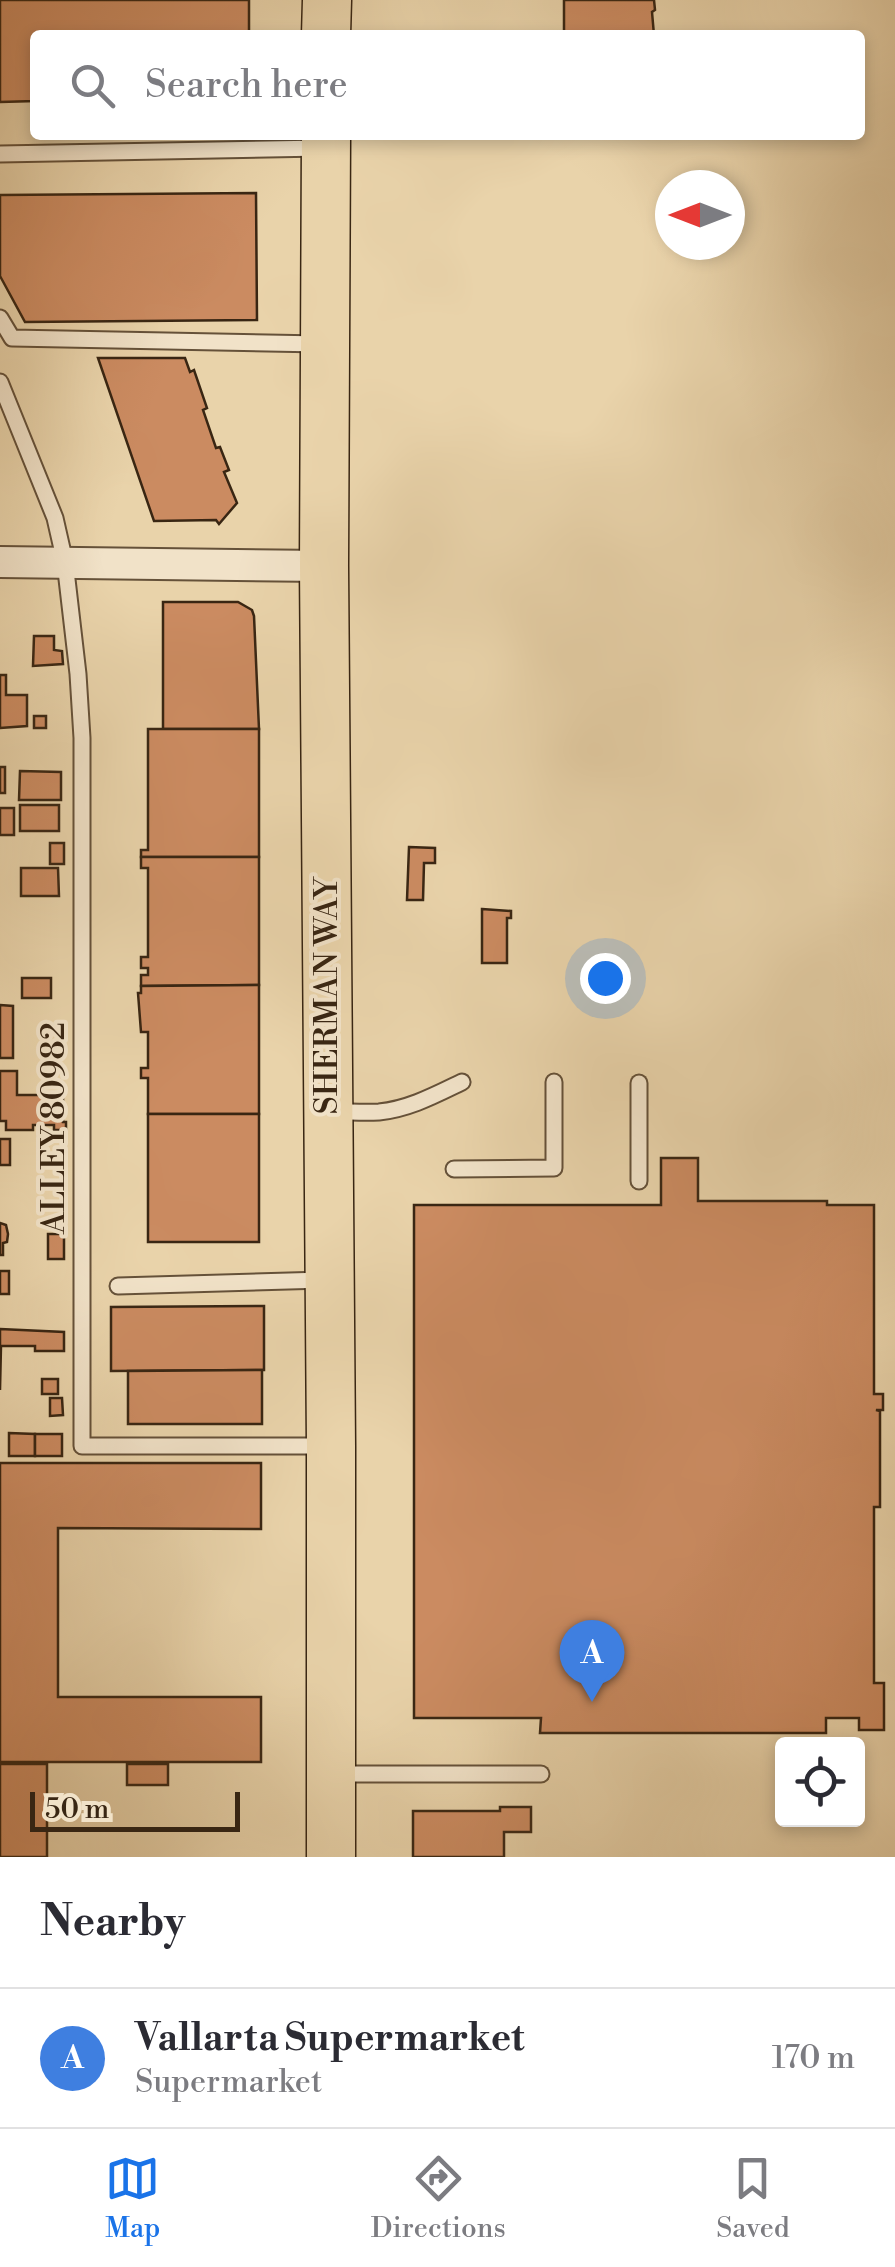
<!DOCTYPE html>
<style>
body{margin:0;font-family:"Libre Bodoni",serif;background:#f7f7f7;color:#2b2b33}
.controls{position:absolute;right:30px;bottom:30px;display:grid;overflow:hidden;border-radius:10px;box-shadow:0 5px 15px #0003}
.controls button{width:90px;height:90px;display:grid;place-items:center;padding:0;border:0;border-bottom:2px solid #e1e1e2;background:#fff;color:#2b2b33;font:50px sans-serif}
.compass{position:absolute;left:655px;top:170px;width:90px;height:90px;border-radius:50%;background:#fff;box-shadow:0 5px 15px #0003;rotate:270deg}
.scale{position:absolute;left:30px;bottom:25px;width:210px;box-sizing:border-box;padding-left:10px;border:5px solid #392613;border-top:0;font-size:28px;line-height:35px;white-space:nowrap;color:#392613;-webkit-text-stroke:8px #f1e2c8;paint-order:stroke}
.you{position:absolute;left:605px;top:978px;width:35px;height:35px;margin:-25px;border:8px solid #fff;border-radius:50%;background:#1a73e8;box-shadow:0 0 0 15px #1a73e833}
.badge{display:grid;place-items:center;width:65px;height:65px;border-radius:50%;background:#1a73e8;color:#fff;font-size:32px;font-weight:700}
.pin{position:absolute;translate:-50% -82px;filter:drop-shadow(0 2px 5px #0008)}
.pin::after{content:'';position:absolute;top:52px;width:35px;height:30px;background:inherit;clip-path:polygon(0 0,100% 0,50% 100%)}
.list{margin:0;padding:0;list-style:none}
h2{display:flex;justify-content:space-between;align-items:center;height:130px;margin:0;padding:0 40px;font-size:42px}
h2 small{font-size:32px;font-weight:400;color:#7c7c81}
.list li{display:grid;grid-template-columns:65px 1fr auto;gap:30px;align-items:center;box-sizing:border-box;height:140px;padding:0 40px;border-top:2px solid #e1e1e2}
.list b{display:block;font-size:38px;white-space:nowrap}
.list p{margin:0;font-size:32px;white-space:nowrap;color:#7c7c81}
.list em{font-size:32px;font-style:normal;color:#7c7c81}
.icon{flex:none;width:55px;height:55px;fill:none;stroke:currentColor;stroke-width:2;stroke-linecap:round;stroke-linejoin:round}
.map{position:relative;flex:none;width:895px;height:1857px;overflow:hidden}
.search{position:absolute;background:#fff;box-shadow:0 5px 15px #0003;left:30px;right:30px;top:30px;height:110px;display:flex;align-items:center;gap:25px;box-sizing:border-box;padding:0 35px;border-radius:10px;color:#7c7c81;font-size:38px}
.sheet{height:270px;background:#fff}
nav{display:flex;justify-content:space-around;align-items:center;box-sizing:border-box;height:140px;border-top:2px solid #e1e1e2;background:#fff;font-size:28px;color:#7c7c81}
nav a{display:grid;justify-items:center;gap:5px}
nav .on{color:#1a73e8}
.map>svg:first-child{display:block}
.building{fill:#cb8b61;stroke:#392613;stroke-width:2.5}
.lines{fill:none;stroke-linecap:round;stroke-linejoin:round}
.service-casing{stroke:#655139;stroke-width:19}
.minor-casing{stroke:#655139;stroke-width:34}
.primary-casing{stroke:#392613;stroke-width:51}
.service{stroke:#f1e2c8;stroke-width:15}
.minor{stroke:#f1e2c8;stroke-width:30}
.primary{stroke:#e9d3aa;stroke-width:48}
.labels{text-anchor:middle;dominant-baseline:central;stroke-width:8;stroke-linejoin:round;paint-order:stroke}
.street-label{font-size:32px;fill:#392613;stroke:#f1e2c8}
</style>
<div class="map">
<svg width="895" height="1857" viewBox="0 0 895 1857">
<rect width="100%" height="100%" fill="#e9d3aa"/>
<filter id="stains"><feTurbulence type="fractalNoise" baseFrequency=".002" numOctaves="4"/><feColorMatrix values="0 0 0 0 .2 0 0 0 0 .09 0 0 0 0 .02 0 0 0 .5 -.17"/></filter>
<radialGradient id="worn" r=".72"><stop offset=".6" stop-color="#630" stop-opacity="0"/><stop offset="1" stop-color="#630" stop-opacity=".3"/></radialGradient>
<g class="building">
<polygon points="0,0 249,0 249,35 35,35 35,101 0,102"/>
<polygon points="564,0 654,0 655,10 652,12 654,35 564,35"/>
<polygon points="256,193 257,320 25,322 0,276 0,195"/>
<polygon points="98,358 185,358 190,372 194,370 207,408 203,410 216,448 220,447 229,470 224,472 237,503 219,524 216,520 154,521"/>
<polygon points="163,602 238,602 252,610 254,616 259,729 163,729"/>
<polygon points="34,636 54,636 54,650 62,651 63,664 33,666"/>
<polygon points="0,675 6,675 6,695 27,695 27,726 0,728"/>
<rect x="34" y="716" width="12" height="12"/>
<polygon points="148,729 259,729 259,857 141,857 141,850 148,850"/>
<rect x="0" y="767" width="5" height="26"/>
<polygon points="20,771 61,772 61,800 19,800"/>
<rect x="20" y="805" width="39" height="26"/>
<rect x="0" y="808" width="14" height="27"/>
<rect x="50" y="843" width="14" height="21"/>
<polygon points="409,847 435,848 435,863 424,863 423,900 407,900"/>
<polygon points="141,857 259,857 259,985 141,986 141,975 148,975 148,968 141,968 141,957 148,957 148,868 141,868"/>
<polygon points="21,868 58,868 59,896 21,896"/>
<polygon points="482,909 511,911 511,918 507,918 507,963 482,963"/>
<rect x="22" y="978" width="29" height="20"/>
<polygon points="259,985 259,1114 148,1114 148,1078 141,1078 141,1068 148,1068 148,1032 141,1032 138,993 141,993 141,986"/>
<polygon points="0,1005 13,1006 13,1058 0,1058"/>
<polygon points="0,1071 17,1071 17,1095 63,1095 63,1122 66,1122 66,1130 54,1130 54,1125 33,1125 33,1130 6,1130 6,1121 0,1121"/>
<rect x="148" y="1114" width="111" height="128"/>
<rect x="0" y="1139" width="10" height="26"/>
<polygon points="661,1158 698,1158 698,1201 827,1201 827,1205 874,1205 874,1394 883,1394 883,1410 876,1410 880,1411 880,1507 874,1507 874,1683 884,1683 884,1730 859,1730 859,1718 826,1718 826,1733 540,1733 541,1718 414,1718 414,1205 661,1205"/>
<polygon points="0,1223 6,1225 8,1234 7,1242 3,1243 3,1255 0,1255"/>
<rect x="48" y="1234" width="16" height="25"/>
<rect x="0" y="1271" width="9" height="23"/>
<polygon points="264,1306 264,1370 111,1371 111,1307"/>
<polygon points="0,1329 64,1332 64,1351 35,1351 35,1346 1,1346 0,1390"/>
<polygon points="262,1370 262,1424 128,1424 128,1371"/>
<rect x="42" y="1379" width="16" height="15"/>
<polygon points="50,1398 62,1398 63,1415 50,1416"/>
<polygon points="9,1433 35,1434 35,1456 9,1456"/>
<rect x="35" y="1434" width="27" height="22"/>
<polygon points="0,1463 261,1463 261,1529 58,1528 58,1697 261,1697 261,1762 0,1762"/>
<rect x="0" y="1764" width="47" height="93"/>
<rect x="127" y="1764" width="41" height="21"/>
<polygon points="500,1807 531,1807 531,1832 504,1832 504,1857 413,1857 413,1811 500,1811"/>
</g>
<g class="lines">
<g class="service-casing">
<g id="service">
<polyline points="0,154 322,148"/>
<polyline points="0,318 12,338 321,344"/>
<polyline points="0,382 55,518 65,562 78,674 82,738 82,1446 327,1446"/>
<path d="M331,1111c16,1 33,2 48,1 30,-3 56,-17 83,-30"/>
<polyline points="454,1169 554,1168 554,1082"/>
<polyline points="639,1181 639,1083"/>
<polyline points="118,1286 324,1280"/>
<polyline points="335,1774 541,1774"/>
</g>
</g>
<g class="minor-casing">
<polyline id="minor" points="0,562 324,566"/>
</g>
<g class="primary-casing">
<g id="primary">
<polyline points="326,35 327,0"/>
<polyline points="326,135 324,566 331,1446 331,1857"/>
</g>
</g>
<use href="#service" class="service"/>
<use href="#minor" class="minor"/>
<use href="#primary" class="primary"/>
</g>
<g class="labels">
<g class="street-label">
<text transform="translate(327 996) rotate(-90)">SHERMAN WAY</text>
<text transform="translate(54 1128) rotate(-90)">ALLEY 80982</text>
</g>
</g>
<rect width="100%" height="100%" filter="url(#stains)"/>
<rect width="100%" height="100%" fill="url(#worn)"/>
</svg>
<div class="controls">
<button><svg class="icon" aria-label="locate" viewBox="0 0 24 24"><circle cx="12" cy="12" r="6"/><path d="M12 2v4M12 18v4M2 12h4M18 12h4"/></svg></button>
</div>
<svg class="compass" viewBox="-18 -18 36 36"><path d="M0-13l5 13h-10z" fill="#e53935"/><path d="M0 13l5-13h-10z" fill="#7c7c81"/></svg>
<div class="scale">50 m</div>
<div class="you"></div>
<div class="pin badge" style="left:592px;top:1702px;background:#3f7fe0">A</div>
<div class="search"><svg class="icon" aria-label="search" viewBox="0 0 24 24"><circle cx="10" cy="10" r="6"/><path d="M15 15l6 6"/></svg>Search here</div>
</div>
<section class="sheet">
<h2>Nearby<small></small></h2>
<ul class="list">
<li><span class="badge" style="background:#3f7fe0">A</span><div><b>Vallarta Supermarket</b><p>Supermarket</p></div><em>170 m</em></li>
</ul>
</section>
<nav>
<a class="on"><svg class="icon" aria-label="map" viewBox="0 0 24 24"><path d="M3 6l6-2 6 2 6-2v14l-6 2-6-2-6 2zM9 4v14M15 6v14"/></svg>Map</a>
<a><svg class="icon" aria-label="directions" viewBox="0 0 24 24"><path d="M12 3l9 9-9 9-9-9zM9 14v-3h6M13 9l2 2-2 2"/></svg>Directions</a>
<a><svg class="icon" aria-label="saved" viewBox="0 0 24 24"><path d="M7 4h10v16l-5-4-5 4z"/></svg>Saved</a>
</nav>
